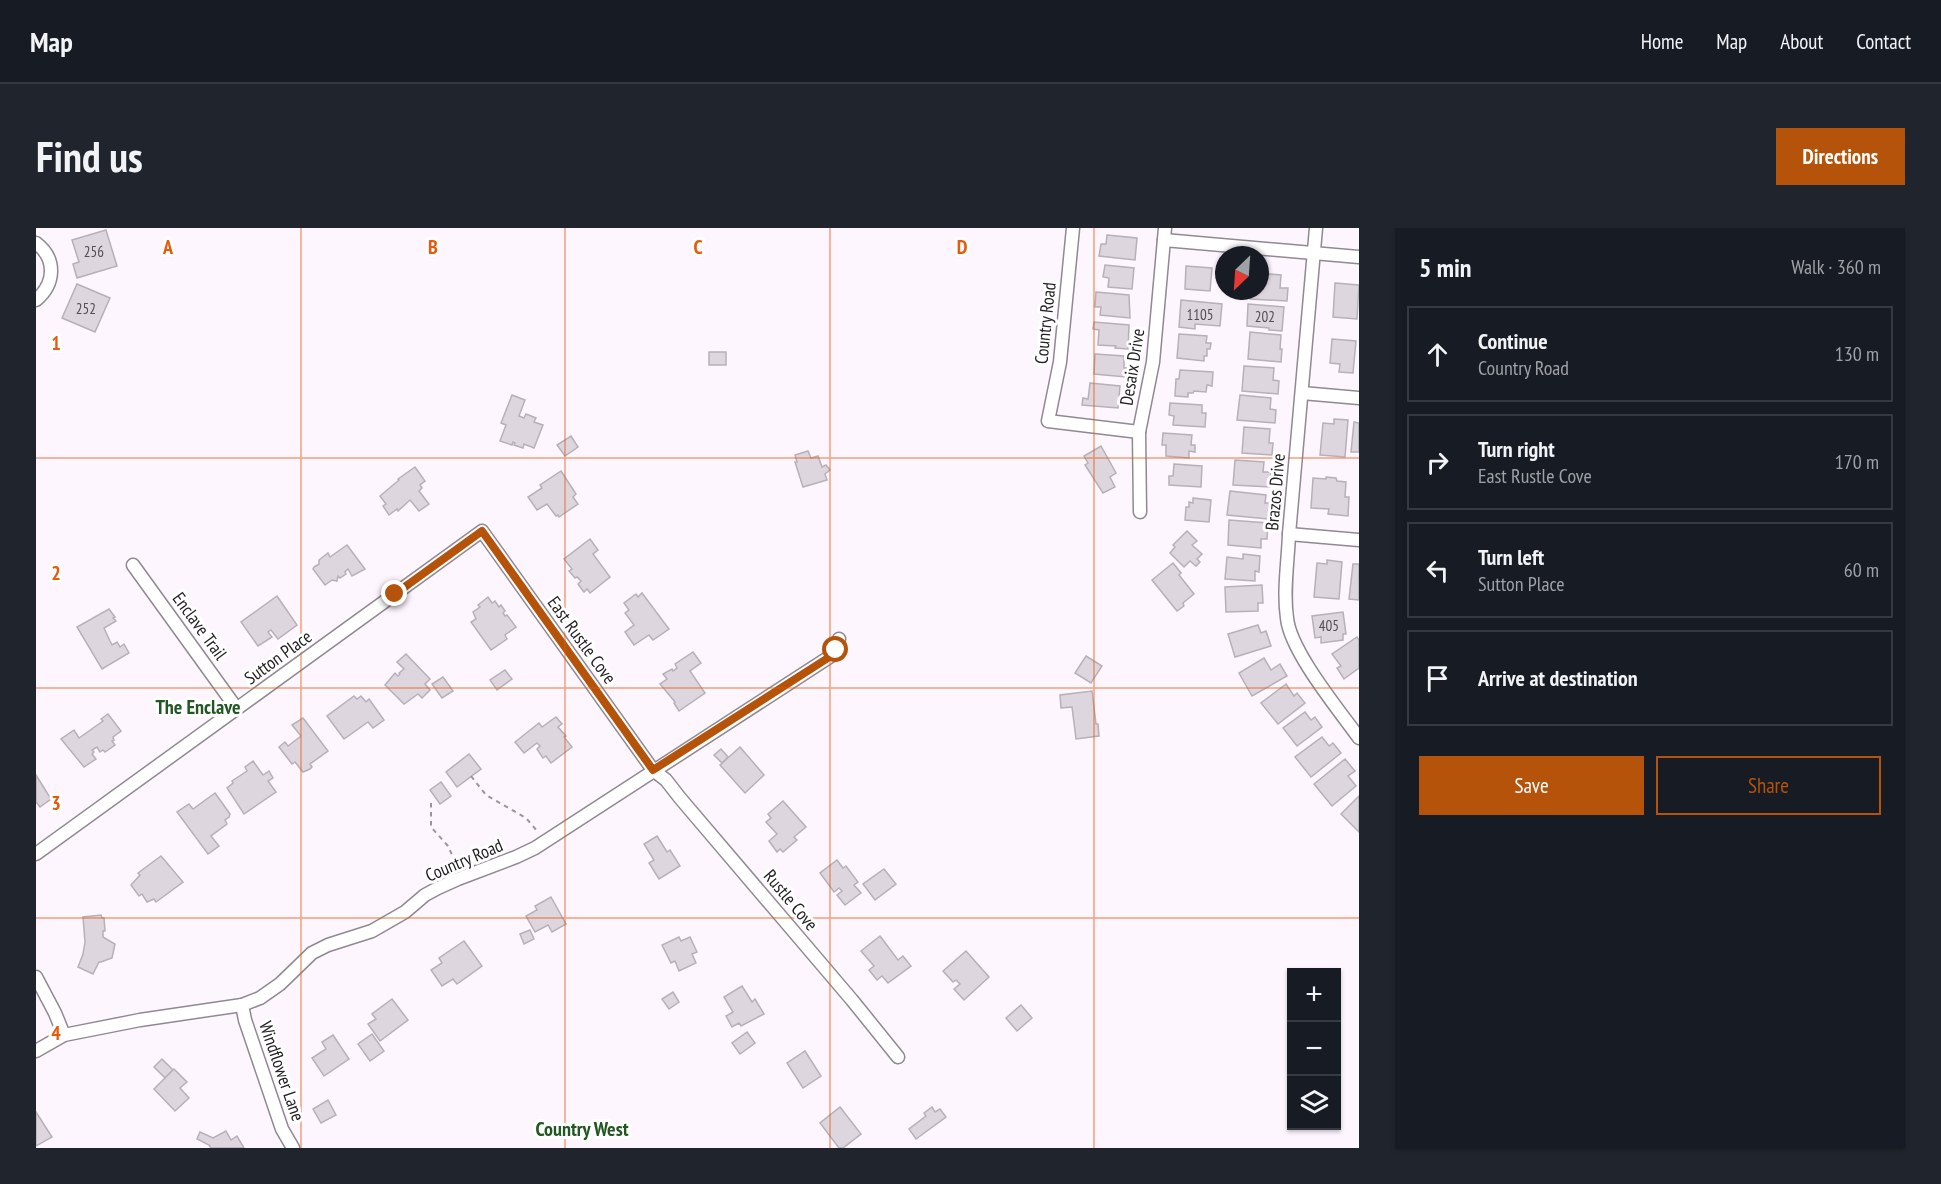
<!DOCTYPE html>
<meta charset="utf-8">
<style>
body{margin:0;font-family:"PT Sans Narrow",sans-serif;background:#20242c;color:#f1f3f6}
.controls{position:absolute;right:18px;bottom:18px;display:grid;overflow:hidden;border-radius:0px;box-shadow:0 2px 4px #0004}
.controls button{width:54px;height:54px;display:grid;place-items:center;padding:0;border:0;border-bottom:2px solid #363941;background:#171b24;color:#f1f3f6;font:30px sans-serif}
.compass{position:absolute;left:1179px;top:18px;width:54px;height:54px;border-radius:50%;background:#171b24;box-shadow:0 2px 4px #0004;rotate:205deg}
.stop{position:absolute;width:18px;height:18px;margin:-14px;border:4px solid #b45309;border-radius:50%;background:#fff}
.stop.end{background:#b45309;border-color:#fff;box-shadow:0 2px 6px #0008}
.list{margin:0;padding:0;list-style:none}
h2{display:flex;justify-content:space-between;align-items:center;height:78px;margin:0;padding:0 24px;font-size:26px}
h2 small{font-size:20px;font-weight:400;color:#9ea1a6}
.list li{display:grid;grid-template-columns:39px 1fr auto;gap:18px;align-items:center;box-sizing:border-box;height:96px;margin:0 12px 12px;padding:0 12px;border:2px solid #363941;border-radius:0px}
.list b{display:block;font-size:22px;white-space:nowrap}
.list p{margin:0;font-size:20px;white-space:nowrap;color:#9ea1a6}
.list em{font-size:20px;font-style:normal;color:#9ea1a6}
.actions{display:flex;gap:12px;padding:18px 24px}
.actions a{flex:1;padding:14px 0;border:2px solid #b45309;border-radius:0px;text-align:center;font-size:21px;color:#b45309}
.actions .main{background:#b45309;color:#fff}
.icon{flex:none;width:33px;height:33px;fill:none;stroke:currentColor;stroke-width:2;stroke-linecap:round;stroke-linejoin:round}
.map{position:relative;flex:none;width:1323px;height:920px;overflow:hidden;border-radius:0px}
header{display:flex;align-items:center;gap:36px;box-sizing:border-box;height:84px;padding:0 30px;background:#171b24;border-bottom:2px solid #363941}
header strong{font-size:28px}
nav{display:flex;gap:33px;margin-inline-start:auto;font-size:21px}
.intro{display:flex;align-items:center;justify-content:space-between;box-sizing:border-box;height:144px;padding:0 36px}
h1{margin:0;font-size:42px}
.button{padding:15px 27px;border-radius:0px;background:#b45309;color:#fff;font-size:21px;font-weight:700}
main{display:flex;gap:36px;padding:0 36px}
aside{flex:1;background:#171b24;border-radius:0px;box-shadow:0 2px 4px #0004}
.map>svg:first-child{display:block}
.building{fill:#ded6de;stroke:#b8b0b8;stroke-width:1.5}
.lines{fill:none;stroke-linecap:round;stroke-linejoin:round}
.minor-casing{stroke:#908991;stroke-width:15}
.path{stroke:#9a959b;stroke-width:2;stroke-dasharray:4.5 4.5;stroke-linecap:butt}
.minor{stroke:#fff;stroke-width:12}
.route{stroke:#b45309;stroke-width:8}
.grid{fill:none;stroke:#e8590c;stroke-width:1.5;stroke-opacity:0.55}
.labels{text-anchor:middle;dominant-baseline:central;stroke-width:6;stroke-linejoin:round;paint-order:stroke}
.number-label{font-size:15px;fill:#524e52}
.street-label{font-size:18px;fill:#242124;stroke:#fff}
.neighbourhood-label{font-size:20px;font-weight:bold;fill:#225723;stroke:#fff}
.grid-label{font-size:20px;text-anchor:middle;font-weight:bold;fill:#e8590c;stroke:#fff;stroke-width:6;stroke-linejoin:round;paint-order:stroke}
</style>
<header>
<strong>Map</strong>
<nav><a>Home</a><a>Map</a><a>About</a><a>Contact</a></nav>
</header>
<div class="intro"><h1>Find us</h1><a class="button">Directions</a></div>
<main>
<div class="map">
<svg width="1323" height="920" viewBox="0 0 1323 920">
<rect width="100%" height="100%" fill="#fef6ff"/>
<g class="building">
<polygon points="70,2 81,38 41,50 37,36 43,34 36,12"/>
<polygon points="1071,7 1101,10 1099,32 1063,28 1065,16 1070,16"/>
<polygon points="1069,37 1098,40 1096,61 1072,59 1073,50 1067,49"/>
<polygon points="1150,38 1176,40 1174,63 1149,61"/>
<polygon points="1224,45 1245,47 1244,60 1252,60 1251,73 1214,71 1215,63 1224,63"/>
<polygon points="1299,55 1323,57 1321,91 1297,89"/>
<polygon points="41,56 74,70 59,104 26,90"/>
<polygon points="1060,64 1093,67 1094,90 1064,87 1065,79 1059,79"/>
<polygon points="1145,72 1186,76 1184,98 1159,96 1159,101 1143,99"/>
<polygon points="1212,76 1248,79 1246,103 1233,102 1233,100 1211,98"/>
<polygon points="1058,94 1093,97 1092,121 1079,120 1080,118 1062,117 1063,102 1057,101"/>
<polygon points="1214,104 1245,107 1244,121 1246,121 1245,134 1212,131"/>
<polygon points="1143,106 1171,108 1170,115 1175,115 1174,121 1171,121 1171,128 1168,128 1168,133 1141,130"/>
<polygon points="1296,111 1320,113 1317,145 1303,144 1304,136 1294,135"/>
<rect x="673" y="124" width="17" height="13"/>
<polygon points="1059,126 1088,128 1088,140 1091,140 1090,149 1058,146"/>
<polygon points="1208,138 1238,140 1237,152 1243,153 1242,166 1206,163"/>
<polygon points="1144,142 1177,144 1176,158 1171,157 1170,164 1158,163 1157,165 1152,165 1152,169 1139,168 1140,151 1143,151"/>
<polygon points="1054,155 1084,158 1082,180 1046,177 1047,170 1052,171"/>
<polygon points="476,167 489,172 483,188 488,190 490,186 500,190 498,194 507,197 498,220 488,216 487,220 478,217 479,215 477,214 476,217 464,213 470,197 465,195"/>
<polygon points="1204,167 1235,170 1234,181 1240,182 1239,195 1201,192"/>
<polygon points="1134,175 1166,177 1166,185 1170,185 1169,199 1137,197 1138,188 1133,187"/>
<polygon points="1298,191 1312,192 1309,229 1284,227 1287,195 1298,196"/>
<polygon points="1318,194 1323,195 1323,224 1315,224"/>
<polygon points="1208,199 1234,201 1233,215 1237,215 1236,227 1206,225"/>
<polygon points="1127,205 1156,207 1155,217 1159,217 1159,224 1153,223 1153,230 1130,228 1130,217 1126,217"/>
<polygon points="535,208 542,219 529,228 521,217"/>
<polygon points="1065,218 1080,245 1074,249 1079,259 1067,265 1049,237 1052,235 1048,228"/>
<polygon points="772,223 775,230 782,228 786,239 790,237 794,242 789,246 791,252 767,259 759,234 761,234 759,227"/>
<polygon points="1199,232 1228,234 1227,244 1235,244 1234,259 1197,257"/>
<polygon points="1138,236 1166,238 1165,259 1133,257 1133,248 1137,248"/>
<polygon points="379,239 389,253 384,257 386,260 383,263 393,276 383,283 374,272 362,283 361,281 353,287 347,278 350,276 344,268 363,252 362,251"/>
<polygon points="525,243 540,266 537,269 542,276 523,289 522,287 520,288 511,276 501,282 492,269 506,260 504,257"/>
<polygon points="1290,249 1300,250 1301,253 1310,254 1309,269 1313,269 1312,288 1292,286 1293,281 1275,280 1277,250 1290,251"/>
<polygon points="1194,263 1230,267 1229,275 1233,275 1232,291 1191,287"/>
<polygon points="1157,270 1175,272 1173,294 1149,292 1150,279 1153,279 1153,274 1157,275"/>
<polygon points="1193,292 1232,295 1231,311 1225,311 1225,320 1192,317"/>
<polygon points="1151,303 1161,313 1156,317 1166,326 1161,331 1164,334 1160,338 1154,333 1148,339 1134,325 1139,319 1137,317"/>
<polygon points="554,311 562,322 557,326 574,349 554,365 551,361 548,364 542,356 545,353 541,349 539,350 533,343 536,341 528,331"/>
<polygon points="311,317 329,341 316,348 312,341 309,344 310,346 304,350 302,348 301,353 296,352 289,357 277,341 278,339 283,336 283,332 292,325 294,329"/>
<polygon points="1207,326 1224,328 1223,344 1219,343 1219,353 1189,351 1191,329 1207,331"/>
<polygon points="1291,332 1306,334 1303,371 1278,369 1281,335 1291,336"/>
<polygon points="1137,335 1145,345 1143,347 1158,366 1147,375 1148,378 1141,383 1116,352"/>
<polygon points="1317,336 1323,336 1323,372 1313,371"/>
<polygon points="1226,357 1227,375 1222,375 1222,383 1190,384 1189,359"/>
<polygon points="606,365 633,401 617,412 613,407 598,417 589,404 598,397 589,385 593,382 588,375 600,366 602,369"/>
<polygon points="241,368 261,397 242,411 235,402 232,404 236,409 222,418 205,394"/>
<polygon points="452,369 456,375 459,373 463,379 465,377 469,383 467,385 469,388 471,387 480,399 469,407 471,411 455,422 435,394 440,391 437,384 444,379 442,377"/>
<polygon points="73,381 79,389 77,390 80,393 68,400 74,413 76,417 81,414 84,419 88,416 93,425 66,441 41,399"/>
<polygon points="1307,384 1310,406 1307,406 1307,412 1285,415 1285,409 1279,410 1276,388"/>
<polygon points="1222,397 1225,405 1230,403 1235,418 1199,429 1192,406"/>
<polygon points="1321,409 1323,412 1323,440 1308,451 1301,440 1305,438 1296,426"/>
<polygon points="657,424 665,435 654,443 669,465 643,483 638,475 639,474 624,456 631,451 627,446 636,441 637,443 641,440 639,436"/>
<polygon points="370,426 394,451 389,456 394,462 386,470 382,466 368,476 349,457 359,445 362,448 364,446 363,445 368,441 361,434"/>
<polygon points="1050,428 1066,438 1055,455 1039,445"/>
<polygon points="1228,430 1235,442 1244,436 1251,448 1216,468 1203,445"/>
<polygon points="469,442 476,451 461,462 454,452"/>
<polygon points="407,449 417,463 406,470 396,456"/>
<polygon points="1250,456 1258,468 1261,465 1269,475 1242,496 1225,475"/>
<polygon points="1056,463 1060,496 1062,496 1063,508 1040,511 1036,479 1025,480 1024,467"/>
<polygon points="318,468 321,471 325,468 330,474 333,471 348,492 337,500 332,494 308,511 291,488"/>
<polygon points="1269,484 1275,492 1279,489 1286,499 1261,518 1247,500"/>
<polygon points="72,486 85,503 77,509 78,512 76,513 79,517 69,524 67,522 64,524 61,519 56,522 58,524 56,526 60,531 48,539 25,511 38,502 43,510 67,493 65,491"/>
<polygon points="520,489 526,496 522,499 530,508 528,509 536,519 515,535 510,528 507,530 501,521 504,518 501,515 488,525 479,514 503,495 506,499"/>
<polygon points="267,490 292,523 274,536 276,539 274,541 267,544 259,534 256,536 243,519 249,514 252,518 265,508 256,497"/>
<polygon points="1286,509 1293,518 1297,515 1305,525 1275,549 1259,529"/>
<polygon points="704,519 728,547 709,565 684,537"/>
<polygon points="685,521 692,529 686,535 678,527"/>
<polygon points="433,526 445,541 421,559 410,544"/>
<polygon points="1309,531 1319,543 1312,548 1320,558 1296,578 1278,556"/>
<polygon points="217,533 227,547 233,543 237,550 232,553 240,564 208,586 191,560 197,555 196,553 211,543 209,539"/>
<polygon points="0,547 15,571 4,579 0,574"/>
<polygon points="405,554 415,568 404,576 394,562"/>
<polygon points="179,565 194,586 193,589 189,592 191,596 175,608 183,618 172,626 141,584 153,576 157,581"/>
<polygon points="1323,568 1323,604 1305,586"/>
<polygon points="747,573 770,599 758,609 761,612 747,624 744,621 741,624 733,613 741,606 730,594 735,590 732,586"/>
<polygon points="621,608 631,624 634,622 644,638 623,651 613,635 618,632 608,616"/>
<polygon points="125,628 147,654 120,674 118,671 111,674 106,666 103,668 95,657 104,647 102,645"/>
<polygon points="801,632 807,640 810,638 822,654 818,657 825,665 809,677 801,667 806,663 803,660 798,664 784,645"/>
<polygon points="848,641 860,656 839,672 827,656"/>
<polygon points="515,669 530,696 516,704 512,697 499,704 490,688 501,682 499,678"/>
<polygon points="65,687 66,690 68,690 69,703 67,703 67,709 79,716 76,730 65,734 63,734 57,746 42,739 47,726 49,714 47,689"/>
<polygon points="494,702 498,711 488,716 484,706"/>
<polygon points="844,708 862,732 867,728 875,738 852,755 846,748 841,752 833,742 838,738 825,723"/>
<polygon points="643,709 645,713 654,709 661,724 656,726 660,735 643,743 639,733 635,735 626,717"/>
<polygon points="428,713 446,738 421,756 417,751 406,758 395,742 406,735 403,730"/>
<polygon points="930,723 953,749 928,772 918,761 924,756 920,752 917,754 907,743"/>
<polygon points="706,758 716,774 719,771 728,786 705,798 703,795 696,799 690,788 697,784 688,769"/>
<polygon points="637,764 643,774 633,781 626,771"/>
<polygon points="356,771 372,792 344,813 332,796 340,791 336,786"/>
<polygon points="985,777 996,790 981,803 970,790"/>
<polygon points="711,804 719,815 704,826 696,815"/>
<polygon points="336,806 348,823 334,833 322,816"/>
<polygon points="297,807 313,831 288,848 276,830 290,821 286,814"/>
<polygon points="769,823 785,848 767,860 751,835"/>
<polygon points="126,831 137,842 129,850 118,839"/>
<polygon points="138,841 151,854 144,860 153,870 139,883 118,861"/>
<polygon points="292,872 300,887 285,895 277,881"/>
<polygon points="804,879 825,906 807,920 803,920 784,895"/>
<polygon points="896,879 899,884 904,881 910,889 880,911 873,901 890,888 888,885"/>
<polygon points="0,884 16,909 0,918"/>
<polygon points="190,903 195,912 201,908 208,920 175,920 173,917 161,911 164,904 177,910"/>
</g>
<g class="lines">
<g class="minor-casing">
<g id="minor">
<polyline points="1037,0 1024,134 1012,193 1103,204"/>
<path d="M1280,0l-27,306c-1,28 -6,57 -2,84 3,33 52,92 72,120"/>
<polyline points="1128,12 1323,29"/>
<path d="M0,15c21,16 19,41 0,57"/>
<polyline points="1266,165 1323,170"/>
<polyline points="1104,284 1103,204 1117,134 1129,0"/>
<polyline points="1253,306 1323,312"/>
<polyline points="97,337 201,481"/>
<polyline points="0,626 446,303 617,542 630,552 644,570 816,772 862,829"/>
<polyline points="0,749 19,785 28,807"/>
<polyline points="206,777 209,792 246,901 257,920"/>
<polyline points="0,823 28,807 104,792 206,777 224,770 244,756 276,725 292,717 336,703 369,684 389,667 402,660 422,651 480,629 499,620 795,428 800,422 803,411"/>
</g>
</g>
<g class="path">
<polyline points="435,548 450,567 490,590 502,604"/>
<polyline points="395,575 395,599 412,618 421,638"/>
</g>
<use href="#minor" class="minor"/>
</g>
<g class="lines">
<polyline class="route" points="359,366 446,303 617,542 795,428 800,422"/>
</g>
<path class="grid" d="M265,0v920M529,0v920M794,0v920M1058,0v920M0,230h1323M0,460h1323M0,690h1323"/>
<g class="labels">
<g class="number-label">
<text x="58" y="23">256</text>
<text x="50" y="80">252</text>
<text x="1164" y="86">1105</text>
<text x="1229" y="88">202</text>
<text x="1293" y="397">405</text>
</g>
<g class="street-label">
<text transform="translate(1009 95) rotate(-84)">Country Road</text>
<text transform="translate(1096 139) rotate(-81)">Desaix Drive</text>
<text transform="translate(1239 264) rotate(-85)">Brazos Drive</text>
<text transform="translate(164 398) rotate(54)">Enclave Trail</text>
<text transform="translate(546 412) rotate(54)">East Rustle Cove</text>
<text transform="translate(242 429) rotate(-36)">Sutton Place</text>
<text transform="translate(428 632) rotate(-23)">Country Road</text>
<text transform="translate(755 672) rotate(50)">Rustle Cove</text>
<text transform="translate(246 843) rotate(71)">Windflower Lane</text>
</g>
<g class="neighbourhood-label">
<text x="162" y="479">The Enclave</text>
<text x="546" y="901">Country West</text>
</g>
</g>
<g class="grid-label">
<text x="132" y="26">A</text>
<text x="397" y="26">B</text>
<text x="662" y="26">C</text>
<text x="926" y="26">D</text>
<text x="20" y="122">1</text>
<text x="20" y="352">2</text>
<text x="20" y="582">3</text>
<text x="20" y="812">4</text>
</g>
</svg>
<div class="controls">
<button>+</button>
<button>−</button>
<button><svg class="icon" aria-label="layers" viewBox="0 0 24 24"><path d="M12 4l9 5-9 5-9-5zM3 14l9 5 9-5"/></svg></button>
</div>
<svg class="compass" viewBox="-18 -18 36 36"><path d="M0-13l5 13h-10z" fill="#e53935"/><path d="M0 13l5-13h-10z" fill="#9ea1a6"/></svg>
<div class="stop" style="left:800px;top:422px"></div>
<div class="stop end" style="left:359px;top:366px"></div>
</div>
<aside>
<h2>5 min<small>Walk · 360 m</small></h2>
<ul class="list">
<li><svg class="icon" aria-label="ahead" viewBox="0 0 24 24"><path d="M12 20V5M6 11l6-6 6 6"/></svg><div><b>Continue</b><p>Country Road</p></div><em>130 m</em></li>
<li><svg class="icon" aria-label="right" viewBox="0 0 24 24"><path d="M7 20v-9h11M14 6l5 5-5 5"/></svg><div><b>Turn right</b><p>East Rustle Cove</p></div><em>170 m</em></li>
<li><svg class="icon" aria-label="left" viewBox="0 0 24 24"><path d="M17 20v-9H6M10 6l-5 5 5 5"/></svg><div><b>Turn left</b><p>Sutton Place</p></div><em>60 m</em></li>
<li><svg class="icon" aria-label="arrive" viewBox="0 0 24 24"><path d="M6 21V4h12l-3 4 3 4H6"/></svg><div><b>Arrive at destination</b></div></li>
</ul>
<div class="actions"><a class="main">Save</a><a>Share</a></div>
</aside>
</main>
